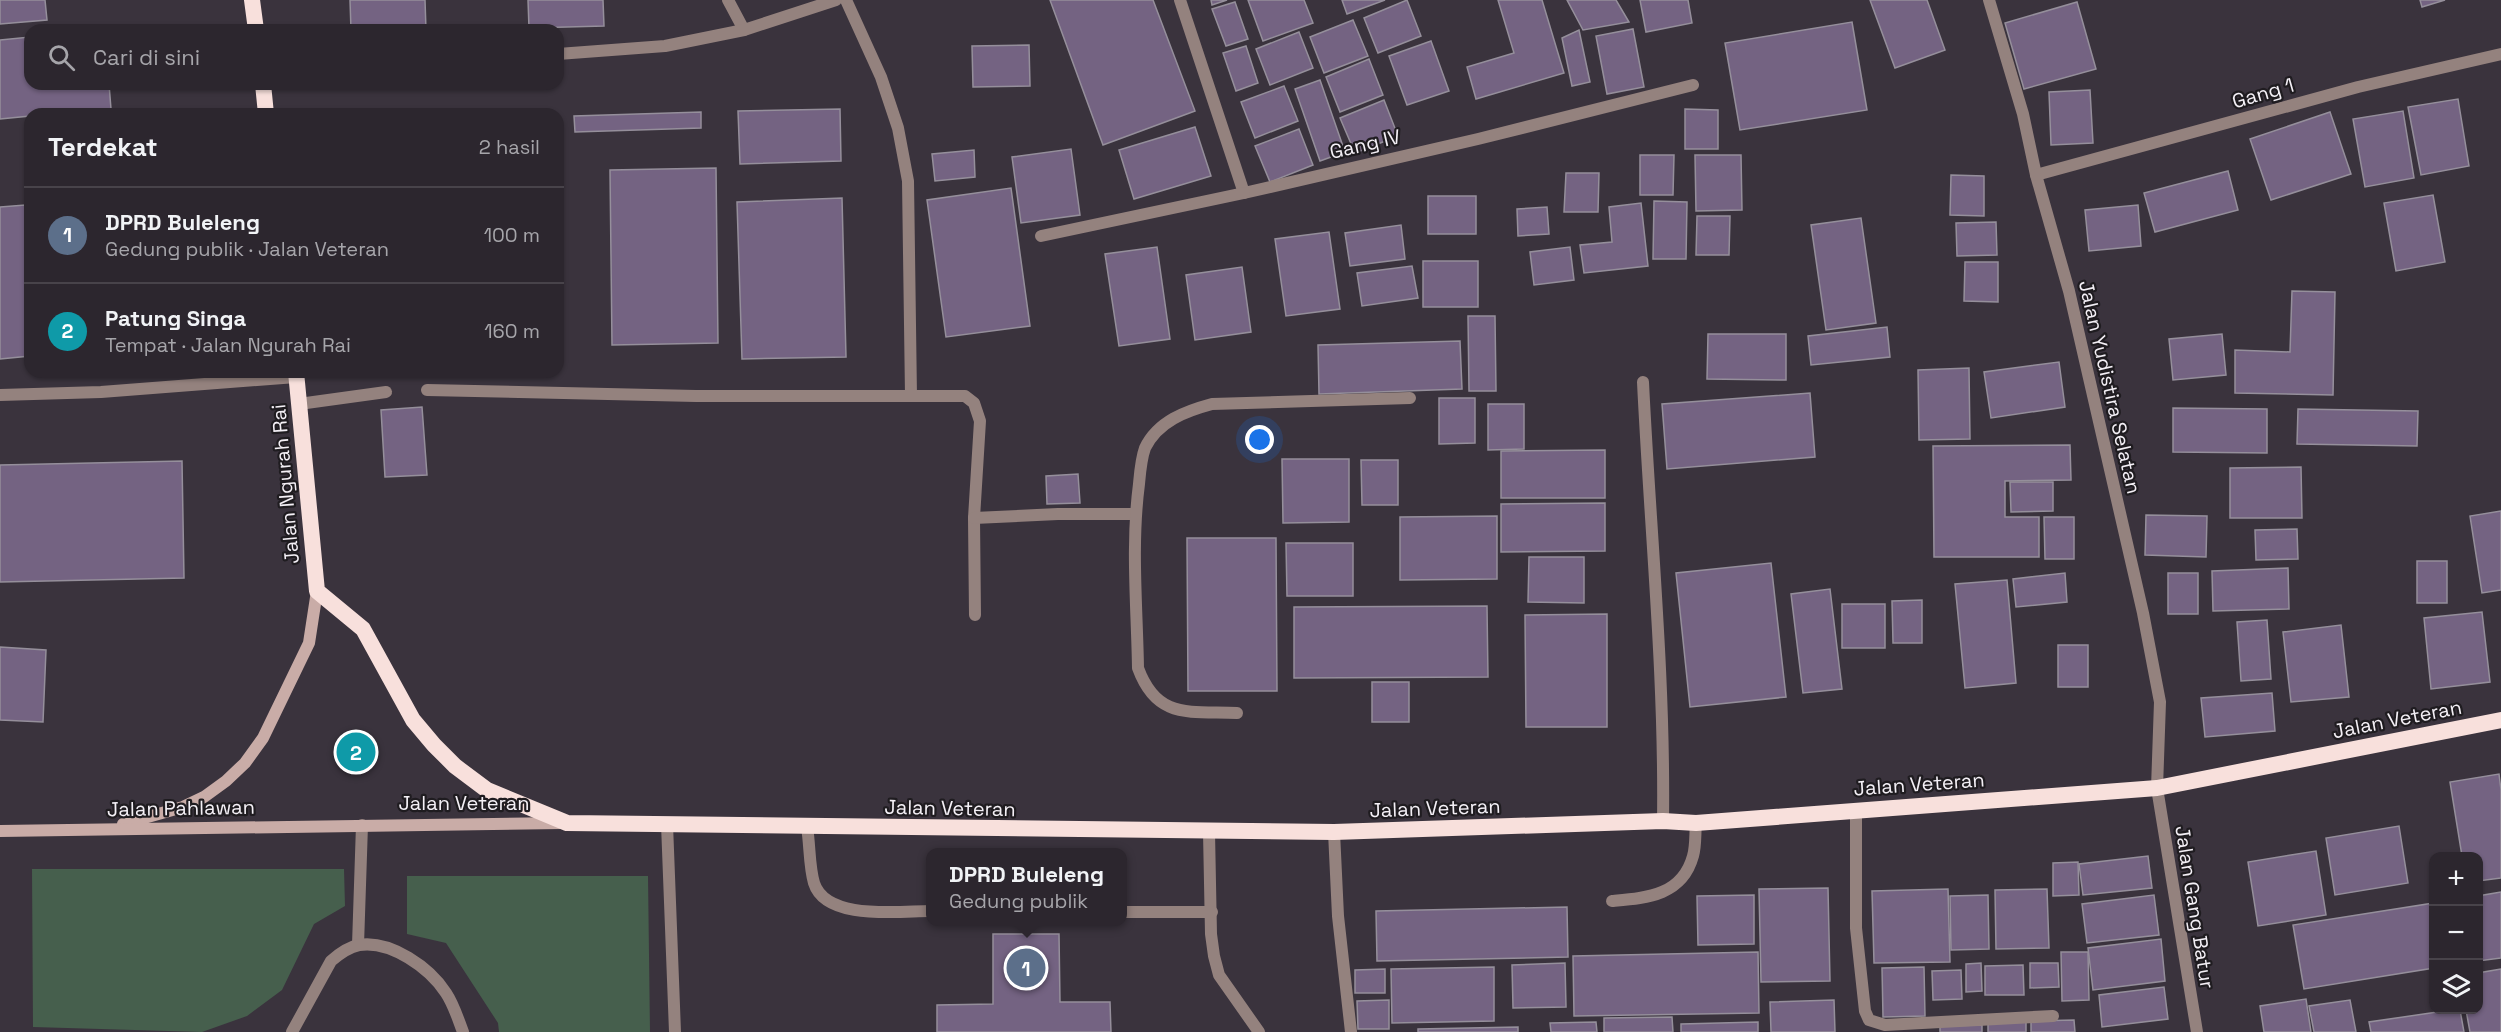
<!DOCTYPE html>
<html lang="id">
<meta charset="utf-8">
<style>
body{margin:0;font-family:"Space Grotesk",sans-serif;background:#342e36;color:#f1f3f6}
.controls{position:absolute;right:18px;bottom:18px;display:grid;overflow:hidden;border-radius:12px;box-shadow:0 2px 4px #0004}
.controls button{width:54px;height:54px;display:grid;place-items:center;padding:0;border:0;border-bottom:2px solid #48434a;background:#2c262e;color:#f1f3f6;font:30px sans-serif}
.you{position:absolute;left:1260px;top:440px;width:21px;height:21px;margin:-15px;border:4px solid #fff;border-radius:50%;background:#1a73e8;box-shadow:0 0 0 9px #1a73e833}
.badge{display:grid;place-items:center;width:39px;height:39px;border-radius:50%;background:#50d398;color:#fff;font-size:20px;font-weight:700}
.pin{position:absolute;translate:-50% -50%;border:3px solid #fff;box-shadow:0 2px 6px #0006}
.popup{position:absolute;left:926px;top:848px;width:201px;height:78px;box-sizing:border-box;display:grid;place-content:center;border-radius:12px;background:#2c262e;filter:drop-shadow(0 2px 4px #0005);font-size:20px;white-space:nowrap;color:#a6a5aa}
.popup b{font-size:22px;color:#f1f3f6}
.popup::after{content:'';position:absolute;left:50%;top:100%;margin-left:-12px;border:12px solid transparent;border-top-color:#2c262e}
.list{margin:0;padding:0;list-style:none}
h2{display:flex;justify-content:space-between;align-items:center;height:78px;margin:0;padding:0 24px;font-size:26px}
h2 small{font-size:20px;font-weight:400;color:#a6a5aa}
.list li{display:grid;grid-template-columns:39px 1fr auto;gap:18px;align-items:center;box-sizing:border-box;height:96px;padding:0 24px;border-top:2px solid #48434a}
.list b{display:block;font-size:22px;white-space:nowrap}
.list p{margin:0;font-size:20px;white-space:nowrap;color:#a6a5aa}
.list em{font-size:20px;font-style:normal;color:#a6a5aa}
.icon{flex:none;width:33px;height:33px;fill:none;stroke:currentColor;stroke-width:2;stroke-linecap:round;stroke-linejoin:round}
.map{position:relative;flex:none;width:2501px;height:1032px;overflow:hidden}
.search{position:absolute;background:#2c262e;box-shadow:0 2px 4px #0004;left:24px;top:24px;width:540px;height:66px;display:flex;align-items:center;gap:15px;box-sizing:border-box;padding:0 21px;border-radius:18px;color:#a6a5aa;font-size:22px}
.panel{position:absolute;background:#2c262e;box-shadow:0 2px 4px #0004;left:24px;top:108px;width:540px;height:270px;border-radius:18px}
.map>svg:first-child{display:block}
.green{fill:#465f4d}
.building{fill:#746382;stroke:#958f9b;stroke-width:1.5}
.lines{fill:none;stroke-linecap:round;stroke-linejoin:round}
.service{stroke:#94827e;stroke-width:12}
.minor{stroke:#94827e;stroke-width:12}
.secondary{stroke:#c9aca7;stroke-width:12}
.trunk{stroke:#f8e0dc;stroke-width:16}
.labels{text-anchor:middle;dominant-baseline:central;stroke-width:4.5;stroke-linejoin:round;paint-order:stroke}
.street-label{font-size:20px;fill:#f4f0f6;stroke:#1f1c20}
</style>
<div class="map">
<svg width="2501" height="1032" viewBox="0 0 2501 1032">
<rect width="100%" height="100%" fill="#3a333d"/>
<g class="green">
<polygon points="32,869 344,869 345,906 314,924 282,990 247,1016 202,1032 33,1027"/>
<polygon points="407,876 648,876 650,1032 499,1032 498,1023 446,943 407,934"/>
</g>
<g class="building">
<polygon points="0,0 45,0 47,20 0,24"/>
<polygon points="350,0 425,0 426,30 351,30"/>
<polygon points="528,0 603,0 604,26 529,28"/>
<polygon points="1050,0 1153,0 1195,111 1103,145"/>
<polygon points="1211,0 1227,0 1212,5"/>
<polygon points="1248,0 1304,0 1313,23 1263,41"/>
<polygon points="1342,0 1385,0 1347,14"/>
<polygon points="1407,0 1421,36 1378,53 1364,18"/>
<polygon points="1498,0 1542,0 1564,73 1476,99 1467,67 1514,53"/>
<polygon points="1567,0 1616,0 1629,22 1583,30"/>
<polygon points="1640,0 1688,0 1692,23 1646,32"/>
<polygon points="1870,0 1927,0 1945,50 1895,68"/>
<polygon points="2420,0 2445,0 2422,7"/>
<polygon points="1235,2 1248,39 1226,46 1212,9"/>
<polygon points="2077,2 2096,69 2024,89 2005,23"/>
<polygon points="1353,20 1368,56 1324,73 1310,37"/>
<polygon points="1852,22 1867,110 1740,130 1725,43"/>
<polygon points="1633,29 1644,87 1607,94 1596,36"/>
<polygon points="1579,30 1590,82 1572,86 1562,38"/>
<polygon points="1299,32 1313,68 1270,85 1256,49"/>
<polygon points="30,37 30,84 109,84 111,109 30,114 30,116 0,119 0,40"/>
<polygon points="1431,41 1449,91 1407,105 1389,56"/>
<polygon points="1029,45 1030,86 973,87 972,46"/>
<polygon points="1246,46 1258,83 1236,91 1223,53"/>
<polygon points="1369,59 1383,95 1340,112 1326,77"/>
<polygon points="1320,80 1345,152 1320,161 1295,89"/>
<polygon points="1284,86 1298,121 1255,138 1241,102"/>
<polygon points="2090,90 2093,143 2051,145 2049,92"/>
<polygon points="2458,99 2469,166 2421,175 2408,107"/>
<polygon points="1384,100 1398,136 1355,153 1340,118"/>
<polygon points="840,109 841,161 740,164 738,111"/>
<polygon points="1685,109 1718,110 1718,149 1685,149"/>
<polygon points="2403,111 2414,178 2365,187 2353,119"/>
<polygon points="701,112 701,128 575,132 574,116"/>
<polygon points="2330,112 2351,174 2271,200 2250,139"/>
<polygon points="1195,127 1211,176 1134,199 1119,150"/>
<polygon points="1299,129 1313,165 1270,182 1255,146"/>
<polygon points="1071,149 1080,215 1021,223 1012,157"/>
<polygon points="974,150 975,177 935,181 932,154"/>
<polygon points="1640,155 1674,155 1673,195 1640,195"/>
<polygon points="1695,155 1741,155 1742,210 1696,211"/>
<polygon points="716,168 718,343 612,345 610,170"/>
<polygon points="2228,171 2238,210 2155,232 2144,193"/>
<polygon points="1566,173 1599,173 1598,212 1564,212"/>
<polygon points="1951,175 1984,176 1984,216 1950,215"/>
<polygon points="1011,188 1030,326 946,337 927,200"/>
<polygon points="2433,195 2445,262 2396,271 2384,203"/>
<rect x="1428" y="196" width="48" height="38"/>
<polygon points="842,198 846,357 742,359 737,202"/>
<polygon points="1654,201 1687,202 1686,259 1653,259"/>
<polygon points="1641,203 1648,266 1584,273 1580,245 1612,242 1609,207"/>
<polygon points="25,205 30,256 30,356 0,359 0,207"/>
<polygon points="2138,205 2141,246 2089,251 2085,210"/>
<polygon points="1547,207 1549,234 1518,236 1517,209"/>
<polygon points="1697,216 1730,216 1729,255 1696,255"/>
<polygon points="1861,218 1876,323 1826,330 1811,225"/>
<polygon points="1996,222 1997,255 1957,256 1956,223"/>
<polygon points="1401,225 1405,259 1350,266 1345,233"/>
<polygon points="1329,232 1340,309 1286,316 1275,239"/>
<polygon points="1157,247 1170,339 1119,346 1105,254"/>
<polygon points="1570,247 1574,280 1534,285 1530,252"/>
<rect x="1423" y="261" width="55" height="46"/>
<polygon points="1965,262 1998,262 1998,302 1964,301"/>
<polygon points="1412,266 1418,298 1362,306 1357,273"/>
<polygon points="1242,267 1251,332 1195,340 1186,275"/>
<polygon points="2292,291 2335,292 2333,395 2235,393 2235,350 2290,352"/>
<polygon points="1468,316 1495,316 1496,391 1469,391"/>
<polygon points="1887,327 1890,357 1811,365 1808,336"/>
<polygon points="1708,334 1786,334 1786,380 1707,379"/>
<polygon points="2222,334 2226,375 2173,380 2169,339"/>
<polygon points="1460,341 1462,389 1319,394 1318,345"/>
<polygon points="2059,362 2065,407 1991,418 1984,372"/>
<polygon points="1969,368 1970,439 1919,440 1918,370"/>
<polygon points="1810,393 1815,457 1667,469 1662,404"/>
<polygon points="1439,398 1475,398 1475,443 1439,444"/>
<polygon points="1488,404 1524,404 1524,449 1488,450"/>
<polygon points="422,407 427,475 385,477 381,410"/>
<polygon points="2173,408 2267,409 2267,453 2173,452"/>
<polygon points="2298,409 2418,411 2417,446 2297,444"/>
<polygon points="2070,445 2071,480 2005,481 2005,517 2039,517 2039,557 1934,557 1933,446"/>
<polygon points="1605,450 1605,498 1501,498 1501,451"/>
<polygon points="1282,459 1349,459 1349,522 1283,523"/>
<polygon points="1361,460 1398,460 1398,505 1362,505"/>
<polygon points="182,461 184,578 0,582 0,465"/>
<polygon points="2301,467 2302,518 2230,518 2230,468"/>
<polygon points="1078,474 1080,503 1047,504 1046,476"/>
<polygon points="2010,482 2053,482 2053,511 2011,512"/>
<polygon points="1605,503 1605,551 1501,552 1501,504"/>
<polygon points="2501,511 2501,590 2482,593 2470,516"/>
<polygon points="2146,515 2207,516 2206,557 2145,555"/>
<polygon points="1497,516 1497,579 1400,580 1400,517"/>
<polygon points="2044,517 2074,517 2074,559 2045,559"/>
<polygon points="2297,529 2298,559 2256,560 2255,530"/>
<polygon points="1187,538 1276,538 1277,691 1188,691"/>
<polygon points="1286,543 1353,543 1353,596 1287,596"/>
<polygon points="1529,557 1584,557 1584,603 1528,602"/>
<rect x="2417" y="561" width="30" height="42"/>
<polygon points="1771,563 1786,697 1690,707 1676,573"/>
<polygon points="2288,568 2289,609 2213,611 2212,571"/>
<polygon points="2065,573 2067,602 2016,607 2013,579"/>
<rect x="2168" y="573" width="30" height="41"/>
<polygon points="2007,580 2016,683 1965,688 1955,584"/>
<polygon points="1830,589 1842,689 1803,693 1791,594"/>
<polygon points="1922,600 1922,643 1893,643 1892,601"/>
<rect x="1842" y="604" width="43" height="44"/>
<polygon points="1487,606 1488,677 1294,678 1294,607"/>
<polygon points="2482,612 2490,682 2431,689 2424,618"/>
<polygon points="1607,614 1607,727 1526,727 1525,615"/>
<polygon points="2267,620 2271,679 2241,681 2237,622"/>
<polygon points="2341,625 2349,697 2291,702 2283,632"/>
<rect x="2058" y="645" width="30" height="42"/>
<polygon points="0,647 46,650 43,722 0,720"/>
<rect x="1372" y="682" width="37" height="40"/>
<polygon points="2272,693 2275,731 2205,737 2201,698"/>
<polygon points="2499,774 2501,790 2501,878 2478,881 2478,856 2462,856 2450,782"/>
<polygon points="2399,826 2408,883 2335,895 2326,838"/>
<polygon points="2316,851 2326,915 2258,926 2248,862"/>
<polygon points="2148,856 2152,888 2083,895 2079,864"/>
<polygon points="2078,862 2079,895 2053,896 2053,863"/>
<polygon points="1828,888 1830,981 1761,982 1759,889"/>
<polygon points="1948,889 1950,962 1874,963 1872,891"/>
<polygon points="2047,889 2049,948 1996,949 1995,890"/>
<polygon points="2501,892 2501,958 2478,961 2478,896"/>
<polygon points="1754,895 1754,944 1698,945 1697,896"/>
<polygon points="1988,895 1989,949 1951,950 1950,896"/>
<polygon points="2154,895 2159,935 2087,943 2082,904"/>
<polygon points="2434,903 2434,968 2304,989 2293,925"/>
<polygon points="1567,907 1568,957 1377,961 1376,911"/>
<polygon points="993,934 1059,934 1060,1002 1110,1002 1111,1032 937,1032 937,1005 993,1004"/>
<polygon points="2161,939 2165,981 2093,990 2088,948"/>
<polygon points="1758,952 1759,1013 1574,1016 1573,956"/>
<polygon points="2061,952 2088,952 2089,1000 2062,1001"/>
<polygon points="1565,963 1566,1007 1513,1008 1512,965"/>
<polygon points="1981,963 1982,991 1966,992 1966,964"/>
<polygon points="2030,963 2058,963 2059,987 2030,988"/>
<polygon points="2023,965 2024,995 1985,995 1985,966"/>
<polygon points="1494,967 1494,1021 1392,1023 1391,969"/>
<polygon points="1924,967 1925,1016 1883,1017 1882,968"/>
<polygon points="1385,969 1385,993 1355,993 1355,970"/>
<polygon points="2501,969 2501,1032 2470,1032 2466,1010 2478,1010 2478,973"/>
<polygon points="1961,970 1962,999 1933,1000 1932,971"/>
<polygon points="2164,987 2168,1019 2102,1027 2099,995"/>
<polygon points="2306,999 2311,1032 2264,1032 2260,1006"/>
<polygon points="1389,1000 1389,1029 1358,1029 1357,1001"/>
<polygon points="1834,1000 1835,1032 1771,1032 1770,1002"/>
<polygon points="2350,1000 2356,1032 2314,1032 2309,1006"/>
<polygon points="2451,1010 2460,1010 2464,1032 2371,1032 2369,1022"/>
<polygon points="1672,1017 1673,1032 1604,1032 1604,1018"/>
<polygon points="2026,1020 2026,1032 1988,1032 1988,1021"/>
<polygon points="2074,1020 2075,1032 2031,1032 2031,1021"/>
<polygon points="1596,1022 1597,1032 1551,1032 1550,1023"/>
<polygon points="1758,1022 1758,1032 1681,1032 1681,1024"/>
<polygon points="1982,1025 1982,1032 1940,1032 1940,1026"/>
<polygon points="1518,1027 1518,1032 1418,1032 1418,1029"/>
</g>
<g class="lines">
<g class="service">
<polyline points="846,0 881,77 898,128 908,181 911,396"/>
<polyline points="427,390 696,396 965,396 974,403 980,421 974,518 975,615"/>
<polyline points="299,404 386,392"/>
<polyline points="974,518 1058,514 1135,514"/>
<path d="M1237,713c-47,-2 -80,7 -99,-45 -1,-61 -7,-123 1,-184 1,-11 2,-25 6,-36 13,-27 41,-37 67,-44l198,-6"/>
<path d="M807,827c3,18 2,39 7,56 12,38 85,28 116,28"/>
<polyline points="1209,832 1211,934 1214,956 1219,975 1259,1032"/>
<polyline points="1122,912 1212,912"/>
<polyline points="358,945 362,825"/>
<path d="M292,1032l39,-71c8,-7 18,-14 28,-16 32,-5 71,23 87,48 8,12 12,26 17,39"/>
</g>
<g class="minor">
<polyline points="728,0 744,30"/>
<polyline points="1180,0 1244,193 1478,139 1693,85"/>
<polyline points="1989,0 2023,114 2036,175 2069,291 2143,613 2160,702 2157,788 2197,1032"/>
<polyline points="558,54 665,46 744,30 836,0"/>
<polyline points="2036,175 2358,87 2501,54"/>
<polyline points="1041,236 1244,193"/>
<path d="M1643,382c7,146 22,293 20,439"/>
<polyline points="0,395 101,392 296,377"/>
<polyline points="1856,810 1856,928 1865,1011 1869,1020 1885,1025 2053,1016"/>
<polyline points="667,824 675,1032"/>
<polyline points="1334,832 1338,916 1351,1032"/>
<path d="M1612,901c34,-3 70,-5 81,-45 3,-10 2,-23 3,-33"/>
</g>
<g class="secondary">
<polyline points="123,824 183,807 204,797 226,781 245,763 263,738 309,643 317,591"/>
<polyline points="0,831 562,823"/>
</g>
<g class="trunk">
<polyline points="252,0 256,30"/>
<polyline points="263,84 266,114"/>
<polyline points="296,372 317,591 363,629 413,720 434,745 455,766 487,790 567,823 1334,832 1663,821 1696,823 2157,788 2501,720"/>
</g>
</g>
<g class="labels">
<g class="street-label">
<text transform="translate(2263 93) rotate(-16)">Gang 1</text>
<text transform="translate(1365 144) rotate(-13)">Gang IV</text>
<text transform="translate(2110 387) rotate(77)">Jalan Yudistira Selatan</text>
<text transform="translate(285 484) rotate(-95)">Jalan Ngurah Rai</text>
<text transform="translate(2397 719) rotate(-11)">Jalan Veteran</text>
<text transform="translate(1919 784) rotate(-4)">Jalan Veteran</text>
<text x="464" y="803">Jalan Veteran</text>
<text transform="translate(181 808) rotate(-1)">Jalan Pahlawan</text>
<text transform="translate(950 808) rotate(1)">Jalan Veteran</text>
<text transform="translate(1435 808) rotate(-2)">Jalan Veteran</text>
<text transform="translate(2195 907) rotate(81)">Jalan Gang Batur</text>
</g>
</g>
</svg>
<div class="controls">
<button>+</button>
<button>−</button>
<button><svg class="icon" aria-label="layers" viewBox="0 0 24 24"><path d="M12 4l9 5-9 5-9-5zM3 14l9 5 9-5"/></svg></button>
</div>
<div class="you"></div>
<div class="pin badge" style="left:1026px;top:968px;background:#5c6f8a">1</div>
<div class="popup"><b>DPRD Buleleng</b>Gedung publik</div>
<div class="pin badge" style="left:356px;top:752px;background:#0f9aa8">2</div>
<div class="search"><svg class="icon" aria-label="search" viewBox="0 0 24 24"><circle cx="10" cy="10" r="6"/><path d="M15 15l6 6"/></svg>Cari di sini</div>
<section class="panel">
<h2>Terdekat<small>2 hasil</small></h2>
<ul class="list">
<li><span class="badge" style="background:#5c6f8a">1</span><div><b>DPRD Buleleng</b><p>Gedung publik · Jalan Veteran</p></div><em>100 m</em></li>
<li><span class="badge" style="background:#0f9aa8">2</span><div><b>Patung Singa</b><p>Tempat · Jalan Ngurah Rai</p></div><em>160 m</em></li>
</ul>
</section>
</div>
